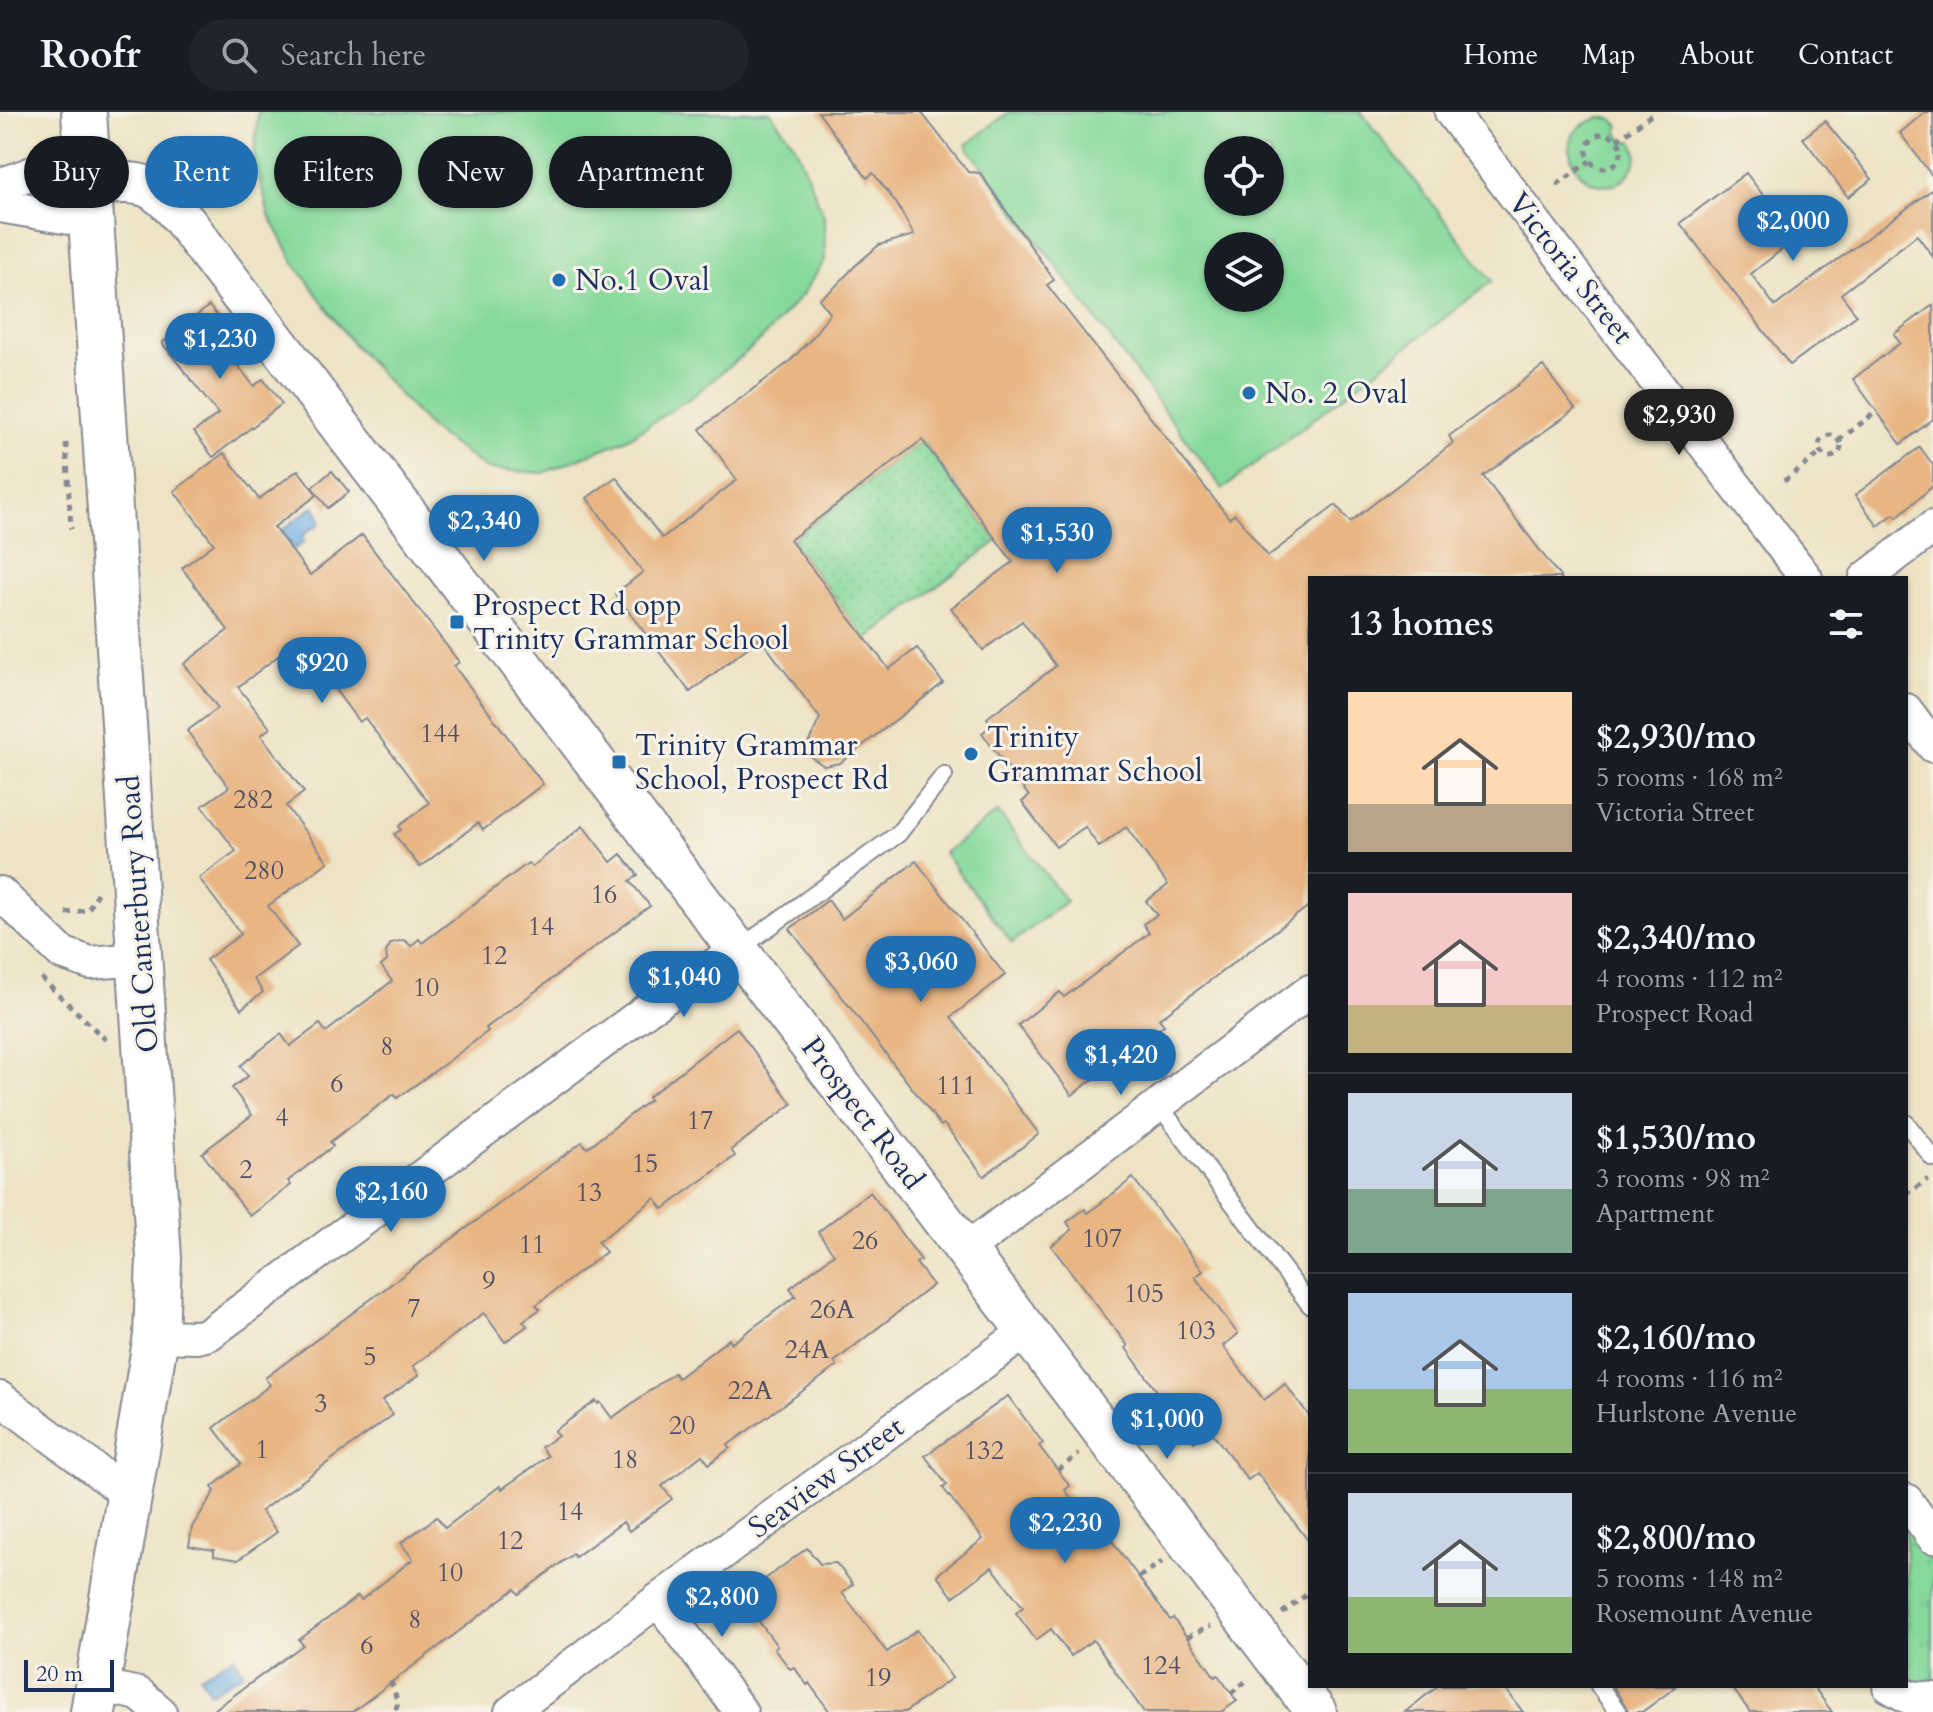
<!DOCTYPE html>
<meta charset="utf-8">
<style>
body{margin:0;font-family:Cardo,serif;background:#20242c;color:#f1f3f6;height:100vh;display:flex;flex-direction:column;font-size:30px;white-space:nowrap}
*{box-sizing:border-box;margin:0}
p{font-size:26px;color:#9ea1a6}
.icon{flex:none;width:44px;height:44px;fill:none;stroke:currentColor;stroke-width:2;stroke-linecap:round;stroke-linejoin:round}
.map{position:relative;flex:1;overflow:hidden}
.details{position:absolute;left:1308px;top:464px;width:600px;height:1112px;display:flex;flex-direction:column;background:#171b24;border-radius:0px;box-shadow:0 2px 6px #0004}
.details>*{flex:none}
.banner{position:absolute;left:24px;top:24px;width:760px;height:72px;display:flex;gap:16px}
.tools{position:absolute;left:1204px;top:24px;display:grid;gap:16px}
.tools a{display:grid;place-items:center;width:80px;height:80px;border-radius:50%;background:#171b24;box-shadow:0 2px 6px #0004;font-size:40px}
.scale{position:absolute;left:24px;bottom:20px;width:90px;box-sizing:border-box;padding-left:8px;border:4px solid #1b2f5e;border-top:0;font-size:22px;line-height:28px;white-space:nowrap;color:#1b2f5e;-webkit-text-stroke:6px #f7f3e8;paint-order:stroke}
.price{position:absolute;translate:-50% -68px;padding:0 18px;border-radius:28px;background:#1f6fb2;color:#fff;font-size:26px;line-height:52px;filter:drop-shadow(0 2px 4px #0008)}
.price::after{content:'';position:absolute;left:50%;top:48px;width:24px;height:18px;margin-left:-12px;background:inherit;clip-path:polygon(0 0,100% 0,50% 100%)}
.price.on{background:#222;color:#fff}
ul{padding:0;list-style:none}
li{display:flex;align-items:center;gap:24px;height:200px;padding:0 40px}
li+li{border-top:2px solid #363941}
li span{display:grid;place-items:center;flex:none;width:224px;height:160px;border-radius:0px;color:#555}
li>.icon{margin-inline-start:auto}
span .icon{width:96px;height:96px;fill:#fffc;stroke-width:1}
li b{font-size:34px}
h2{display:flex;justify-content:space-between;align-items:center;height:96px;padding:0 40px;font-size:34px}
.tag{padding:0 28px;border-radius:36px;background:#171b24;box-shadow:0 2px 6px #0004;font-size:28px;line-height:72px}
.tag.on{background:#1f6fb2;color:#fff}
header{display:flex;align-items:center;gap:48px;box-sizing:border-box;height:112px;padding:0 40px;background:#171b24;border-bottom:2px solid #363941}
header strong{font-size:38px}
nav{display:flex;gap:44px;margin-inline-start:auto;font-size:28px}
.search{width:560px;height:72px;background:#20242c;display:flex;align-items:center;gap:20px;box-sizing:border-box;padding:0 28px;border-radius:44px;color:#9ea1a6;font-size:30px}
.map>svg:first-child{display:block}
.grass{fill:url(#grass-dots);stroke:#50847c;stroke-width:2}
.park{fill:url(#park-tufts);stroke:#50847c;stroke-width:2}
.garden{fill:#86d99b;stroke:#50847c;stroke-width:2;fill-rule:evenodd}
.water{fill:#72b1e5;stroke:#4670a2;stroke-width:2}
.building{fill:#e8b583}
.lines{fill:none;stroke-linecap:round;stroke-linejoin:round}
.service-casing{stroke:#848992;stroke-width:20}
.minor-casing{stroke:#848992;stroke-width:36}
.tertiary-casing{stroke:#848992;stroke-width:44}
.primary-casing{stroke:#848992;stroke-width:48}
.path{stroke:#848992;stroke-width:5;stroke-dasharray:6 6;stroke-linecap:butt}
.service{stroke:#fff;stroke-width:16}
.minor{stroke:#fff;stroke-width:32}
.tertiary{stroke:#fff;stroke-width:40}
.primary{stroke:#fff;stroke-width:44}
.poi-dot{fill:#1f6fb2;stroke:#f7f3e8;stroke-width:3}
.labels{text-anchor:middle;stroke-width:6;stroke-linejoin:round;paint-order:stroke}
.number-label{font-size:26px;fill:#4e5067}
.street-label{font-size:30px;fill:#1b2f5e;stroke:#f7f3e8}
.poi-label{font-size:30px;fill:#1b2f5e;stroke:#f7f3e8;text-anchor:start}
</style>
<header>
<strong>Roofr</strong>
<div class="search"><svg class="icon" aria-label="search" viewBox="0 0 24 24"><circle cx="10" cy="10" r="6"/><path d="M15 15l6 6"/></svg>Search here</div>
<nav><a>Home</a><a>Map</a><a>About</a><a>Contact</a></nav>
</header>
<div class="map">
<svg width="1933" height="1600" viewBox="0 0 1933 1600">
<defs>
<pattern id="grass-dots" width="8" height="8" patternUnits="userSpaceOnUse" patternTransform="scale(2)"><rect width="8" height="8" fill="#86d99b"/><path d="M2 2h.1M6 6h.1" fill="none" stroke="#73bb88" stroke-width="1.8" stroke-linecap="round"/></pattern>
<pattern id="park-tufts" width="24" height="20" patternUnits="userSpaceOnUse" patternTransform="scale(2)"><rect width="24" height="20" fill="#86d99b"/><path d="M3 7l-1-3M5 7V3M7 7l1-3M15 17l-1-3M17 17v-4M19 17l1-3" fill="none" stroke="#73bb88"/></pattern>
</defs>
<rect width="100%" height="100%" fill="#f7f3e8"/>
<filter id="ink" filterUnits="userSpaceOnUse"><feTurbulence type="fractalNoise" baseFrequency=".0125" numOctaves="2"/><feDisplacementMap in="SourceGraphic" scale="16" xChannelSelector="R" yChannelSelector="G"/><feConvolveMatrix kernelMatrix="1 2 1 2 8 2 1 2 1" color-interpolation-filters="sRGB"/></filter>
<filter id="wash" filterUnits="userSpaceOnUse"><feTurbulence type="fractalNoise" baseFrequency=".006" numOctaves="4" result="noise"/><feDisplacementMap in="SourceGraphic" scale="32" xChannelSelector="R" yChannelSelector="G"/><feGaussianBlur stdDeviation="1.8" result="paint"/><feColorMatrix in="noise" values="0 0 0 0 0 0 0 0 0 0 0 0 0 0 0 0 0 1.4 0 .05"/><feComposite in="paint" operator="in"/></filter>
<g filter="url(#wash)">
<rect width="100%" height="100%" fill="#eee3c5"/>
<polygon class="grass" points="922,328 997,429 866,528 791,428"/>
<polygon class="park" points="1906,1414 1933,1450 1933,1572 1927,1573 1906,1566"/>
<g class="garden">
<polygon points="258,0 770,0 796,35 824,104 825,148 802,183 760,229 693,284 627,327 543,361 487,357 431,317 352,231 295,152 269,103 254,45"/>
<path d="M1009 0H1361L1492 169 1223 377 966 33ZM1270 38V90H1218V38ZM1270 134V186H1218V134Z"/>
<path d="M1601 6H1612L1619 14 1617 20 1625 29H1632C1638 38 1639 46 1632 57 1598 110 1530 21 1601 6Z"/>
<polygon points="998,700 1066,789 1012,831 944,741"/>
</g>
<g class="water">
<path d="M314 394C330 418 312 411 302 425L304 430 294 437 281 419Z"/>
<polygon points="234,1544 244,1561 210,1581 200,1564"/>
</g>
<g id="blocks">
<g class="building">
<polygon points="818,0 921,0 968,60 980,61 1054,168 1047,173 1229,406 1235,402 1268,444 1336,393 1350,410 1453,331 1449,324 1543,254 1575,297 1483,364 1561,466 1310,466 1310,793 1159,907 1164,913 1072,983 1018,913 1060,880 1064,885 1149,821 1143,812 1157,803 1146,789 1168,773 1126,715 1099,735 1085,715 1056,735 1022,690 1029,684 982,621 992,613 987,606 1056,554 1022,509 983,538 951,496 1013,450 922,328 790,428 889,557 917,536 943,571 840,651 824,654 811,645 808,632 820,606 760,526 690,580 615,482 643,460 587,386 616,365 662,426 737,368 700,317 789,250 811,227 830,201 819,187 833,177 855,154 879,133 914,123 897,92 873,61 867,66"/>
<polygon points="1925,0 1933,0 1933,65 1900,21"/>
<polygon points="1825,9 1872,67 1848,85 1803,26"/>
<polygon points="1746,61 1796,126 1751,162 1775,194 1933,77 1933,145 1917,123 1841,182 1857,203 1790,253 1680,111"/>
<polygon points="1933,193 1933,307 1901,332 1853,267 1900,231 1894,222"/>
<polygon points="209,194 232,222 220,231 254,274 263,267 282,292 213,345 194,320 218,302 162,231"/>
<polygon points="1920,335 1933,353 1933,374 1897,405 1894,402 1878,414 1855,383"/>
<polygon points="224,341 259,387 298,358 317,383 274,415 310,463 362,423 459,550 454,554 543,672 483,718 478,711 420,755 394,722 401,718 399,714 429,691 365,606 359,610 314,549 311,552 295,531 238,575 270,616 261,623 304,680 286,694 328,750 268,794 298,834 254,867 263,880 241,897 206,848 241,822 199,766 236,739 202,694 229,675 187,619 218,596 184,552 228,518 182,456 214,432 174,379"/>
<polygon points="332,359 349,380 328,396 312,375"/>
<polygon points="583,714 611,750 621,742 638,763 630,769 650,794 486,916 488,919 450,948 397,986 394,982 330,1030 333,1034 288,1069 291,1073 250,1104 202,1041 252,1003 232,976 248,964 240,954 281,922 290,934 320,912 326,920 392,869 381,854 387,849 386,840 391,831 404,828 411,834 419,827 422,831 528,751 532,755"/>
<polygon points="916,749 1005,863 951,905 1039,1022 984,1064 944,1012 941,1014 790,817 828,788 842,807"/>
<polygon points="737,916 792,992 731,1038 735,1044 663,1097 655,1086 598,1130 606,1140 536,1193 540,1197 523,1209 527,1214 505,1230 484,1201 413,1254 419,1263 382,1289 393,1303 261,1399 277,1420 238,1448 214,1444 214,1438 189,1434 192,1415 215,1379 212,1375 241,1352 214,1316 270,1273 265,1266 582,1030 587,1036 650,988 648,985"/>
<polygon points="1133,1066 1203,1159 1195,1165 1238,1222 1223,1234 1264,1288 1285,1272 1310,1305 1310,1431 1257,1361 1248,1368 1210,1318 1194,1330 1126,1236 1128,1234 1051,1134 1072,1118 1067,1110 1085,1097 1088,1101"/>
<polygon points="870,1080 921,1148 916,1151 933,1173 834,1250 837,1254 728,1333 730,1336 709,1352 702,1343 662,1374 672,1387 629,1419 623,1410 575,1445 573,1442 519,1482 515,1477 352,1600 211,1600 303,1533 299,1528 358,1484 361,1488 413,1447 401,1431 437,1405 445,1416 500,1374 502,1377 548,1344 541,1335 558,1324 554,1319 596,1289 598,1292 600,1290 612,1306 674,1261 678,1266 729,1227 732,1231 796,1184 790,1176 834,1142 818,1120"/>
<polygon points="1008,1284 1043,1331 1039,1334 1070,1374 1065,1378 1093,1414 1098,1410 1170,1508 1173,1506 1215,1565 1218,1563 1237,1589 1221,1600 1144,1600 1093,1528 1071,1544 1051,1517 1036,1528 1016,1501 1023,1495 992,1455 953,1485 937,1463 983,1427 943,1376 947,1373 925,1344"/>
<polygon points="807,1436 820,1452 836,1451 853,1472 842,1481 887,1540 917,1518 952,1566 905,1600 830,1600 809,1571 807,1573 794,1555 790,1557 774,1536 777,1534 741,1485"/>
<polygon points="1438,1574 1503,1574 1523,1600 1405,1600"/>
<polygon points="1613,1574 1677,1574 1642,1600 1629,1600"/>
<polygon points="1731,1574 1813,1574 1832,1600 1750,1600"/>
</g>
</g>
</g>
<g filter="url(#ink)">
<use href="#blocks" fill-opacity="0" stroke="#848992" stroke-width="2"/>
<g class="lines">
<defs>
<g id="service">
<polyline points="739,837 898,722 944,663"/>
<polyline points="1158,992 1310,1193"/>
<polyline points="1906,1011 1933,1046"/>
<polyline points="1599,1574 1618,1600"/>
</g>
<g id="minor">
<polyline points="1451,0 1806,466"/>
<polyline points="0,73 43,57 85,28"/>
<polyline points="0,94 93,110"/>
<polyline points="1866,466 1933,415"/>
<polyline points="1906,598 1933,634"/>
<polyline points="0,781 62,841 90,851 140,847"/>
<polyline points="967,1137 1310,879"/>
<polyline points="156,1224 197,1225 209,1222 648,897 739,837"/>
<polyline points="0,1286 130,1384"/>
<polyline points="1906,1388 1933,1425"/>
<polyline points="658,1488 741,1600"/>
<polyline points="97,1573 139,1582 160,1600"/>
<polyline points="1889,1574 1908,1585 1933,1587"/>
<polyline points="511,1600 658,1488 1028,1218"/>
</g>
<path id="tertiary" d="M90 73C136 70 149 65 180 103L1316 1600"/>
<polyline id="primary" points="84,0 159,1146 156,1224 93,1600"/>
</defs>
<use href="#service" class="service-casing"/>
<use href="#minor" class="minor-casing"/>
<use href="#tertiary" class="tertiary-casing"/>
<use href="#primary" class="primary-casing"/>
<g class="path">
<circle cx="1604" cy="39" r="17"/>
<polyline points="1617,28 1651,3"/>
<polyline points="1557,73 1590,49"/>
<circle cx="1830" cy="334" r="11"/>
<polyline points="1839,328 1876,300"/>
<polyline points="66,331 71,417"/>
<polyline points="1784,369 1821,341"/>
<polyline points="66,801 88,798 97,781"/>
<polyline points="41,866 106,928"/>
<polyline points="1906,1083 1928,1067"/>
<polyline points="1058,1358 1079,1342"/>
<polyline points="1139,1465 1162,1450"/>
<polyline points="1282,1501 1310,1480"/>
<polyline points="1187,1525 1211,1514"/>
<polyline points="391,1569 398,1591 395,1600"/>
<polyline points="1231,1581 1249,1567"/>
</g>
<use href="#service" class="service"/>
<use href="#minor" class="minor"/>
<use href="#tertiary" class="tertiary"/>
<use href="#primary" class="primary"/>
</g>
</g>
<g class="poi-dot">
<circle cx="559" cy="168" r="8"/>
<circle cx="1249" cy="281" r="8"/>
<rect x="449" y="502" width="16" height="16" rx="4"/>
<circle cx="971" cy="642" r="8"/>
<rect x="611" y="642" width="16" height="16" rx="4"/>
</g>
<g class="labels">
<g class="number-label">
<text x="440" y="630">144</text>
<text x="253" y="696">282</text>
<text x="264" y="767">280</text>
<text x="604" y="791">16</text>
<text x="541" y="823">14</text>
<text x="494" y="852">12</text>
<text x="426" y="884">10</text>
<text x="387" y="943">8</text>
<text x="337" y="980">6</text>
<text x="956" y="982">111</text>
<text x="282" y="1014">4</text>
<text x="700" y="1017">17</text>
<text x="645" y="1060">15</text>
<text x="246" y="1066">2</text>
<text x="589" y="1089">13</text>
<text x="1102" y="1135">107</text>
<text x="865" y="1137">26</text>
<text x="532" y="1141">11</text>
<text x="489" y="1177">9</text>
<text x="1144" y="1190">105</text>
<text x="414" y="1205">7</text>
<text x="832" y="1206">26A</text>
<text x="1196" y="1227">103</text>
<text x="807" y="1246">24A</text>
<text x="370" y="1253">5</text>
<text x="750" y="1287">22A</text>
<text x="321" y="1300">3</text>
<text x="682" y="1322">20</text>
<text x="262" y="1346">1</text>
<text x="984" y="1347">132</text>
<text x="625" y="1356">18</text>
<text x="570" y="1408">14</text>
<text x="510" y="1437">12</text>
<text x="450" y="1469">10</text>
<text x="415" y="1516">8</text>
<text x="367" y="1542">6</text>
<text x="1161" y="1562">124</text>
<text x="878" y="1574">19</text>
</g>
<g class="street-label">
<text transform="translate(1571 156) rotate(52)" y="10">Victoria Street</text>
<text transform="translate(138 802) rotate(-94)" y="10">Old Canterbury Road</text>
<text transform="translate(863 1001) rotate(53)" y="10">Prospect Road</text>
<text transform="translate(826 1365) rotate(-36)" y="10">Seaview Street</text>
</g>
<g class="poi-label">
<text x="575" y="178">No.1 Oval</text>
<text x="1265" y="291">No. 2 Oval</text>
<text x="473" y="503">Prospect Rd opp<tspan x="473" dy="34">Trinity Grammar School</tspan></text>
<text x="987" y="635">Trinity<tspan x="987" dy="34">Grammar School</tspan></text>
<text x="635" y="643">Trinity Grammar<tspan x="635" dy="34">School, Prospect Rd</tspan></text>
</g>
</g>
</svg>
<div class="tools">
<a><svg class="icon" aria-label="locate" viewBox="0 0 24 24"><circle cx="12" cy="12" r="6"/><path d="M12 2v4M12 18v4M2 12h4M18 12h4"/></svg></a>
<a><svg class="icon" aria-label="layers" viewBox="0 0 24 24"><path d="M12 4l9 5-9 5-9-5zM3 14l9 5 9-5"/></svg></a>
</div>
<div class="scale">20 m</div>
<b class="price" style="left:1793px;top:151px">$2,000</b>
<b class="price" style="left:220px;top:269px">$1,230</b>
<b class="price on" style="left:1679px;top:345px">$2,930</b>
<b class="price" style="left:484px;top:451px">$2,340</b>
<b class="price" style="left:1057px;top:463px">$1,530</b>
<b class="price" style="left:322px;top:593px">$920</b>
<b class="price" style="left:921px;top:892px">$3,060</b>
<b class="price" style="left:684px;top:907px">$1,040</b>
<b class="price" style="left:1121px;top:985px">$1,420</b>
<b class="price" style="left:391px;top:1122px">$2,160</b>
<b class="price" style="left:1167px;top:1349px">$1,000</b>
<b class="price" style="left:1065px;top:1453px">$2,230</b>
<b class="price" style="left:722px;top:1527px">$2,800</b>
<div class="banner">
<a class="tag">Buy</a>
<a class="tag on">Rent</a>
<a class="tag">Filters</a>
<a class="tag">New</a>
<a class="tag">Apartment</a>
</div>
<section class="details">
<h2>13 homes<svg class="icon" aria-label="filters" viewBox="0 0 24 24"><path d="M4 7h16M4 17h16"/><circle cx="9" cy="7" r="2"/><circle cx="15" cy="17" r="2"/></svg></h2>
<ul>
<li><span style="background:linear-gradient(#ffd9b3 70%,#b9a48a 0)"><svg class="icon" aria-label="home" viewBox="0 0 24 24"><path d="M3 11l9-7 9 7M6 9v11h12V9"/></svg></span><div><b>$2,930/mo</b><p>5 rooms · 168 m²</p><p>Victoria Street</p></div></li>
<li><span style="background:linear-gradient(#f6c9c9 70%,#c2b280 0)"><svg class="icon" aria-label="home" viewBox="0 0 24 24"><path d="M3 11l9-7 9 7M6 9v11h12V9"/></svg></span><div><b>$2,340/mo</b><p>4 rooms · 112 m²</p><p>Prospect Road</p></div></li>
<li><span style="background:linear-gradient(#c9d6e8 60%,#7fa58c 0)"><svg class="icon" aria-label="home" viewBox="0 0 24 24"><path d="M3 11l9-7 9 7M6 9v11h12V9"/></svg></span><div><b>$1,530/mo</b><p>3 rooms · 98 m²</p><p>Apartment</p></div></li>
<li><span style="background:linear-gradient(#a9c7e8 60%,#8fb573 0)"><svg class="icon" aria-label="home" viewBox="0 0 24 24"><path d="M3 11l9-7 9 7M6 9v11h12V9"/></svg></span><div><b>$2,160/mo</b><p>4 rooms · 116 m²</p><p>Hurlstone Avenue</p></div></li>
<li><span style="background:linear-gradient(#c9d6e8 65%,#8fb573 0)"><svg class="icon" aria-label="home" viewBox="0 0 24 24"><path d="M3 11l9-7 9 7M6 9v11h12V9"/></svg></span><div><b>$2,800/mo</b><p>5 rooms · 148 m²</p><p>Rosemount Avenue</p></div></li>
</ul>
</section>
</div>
